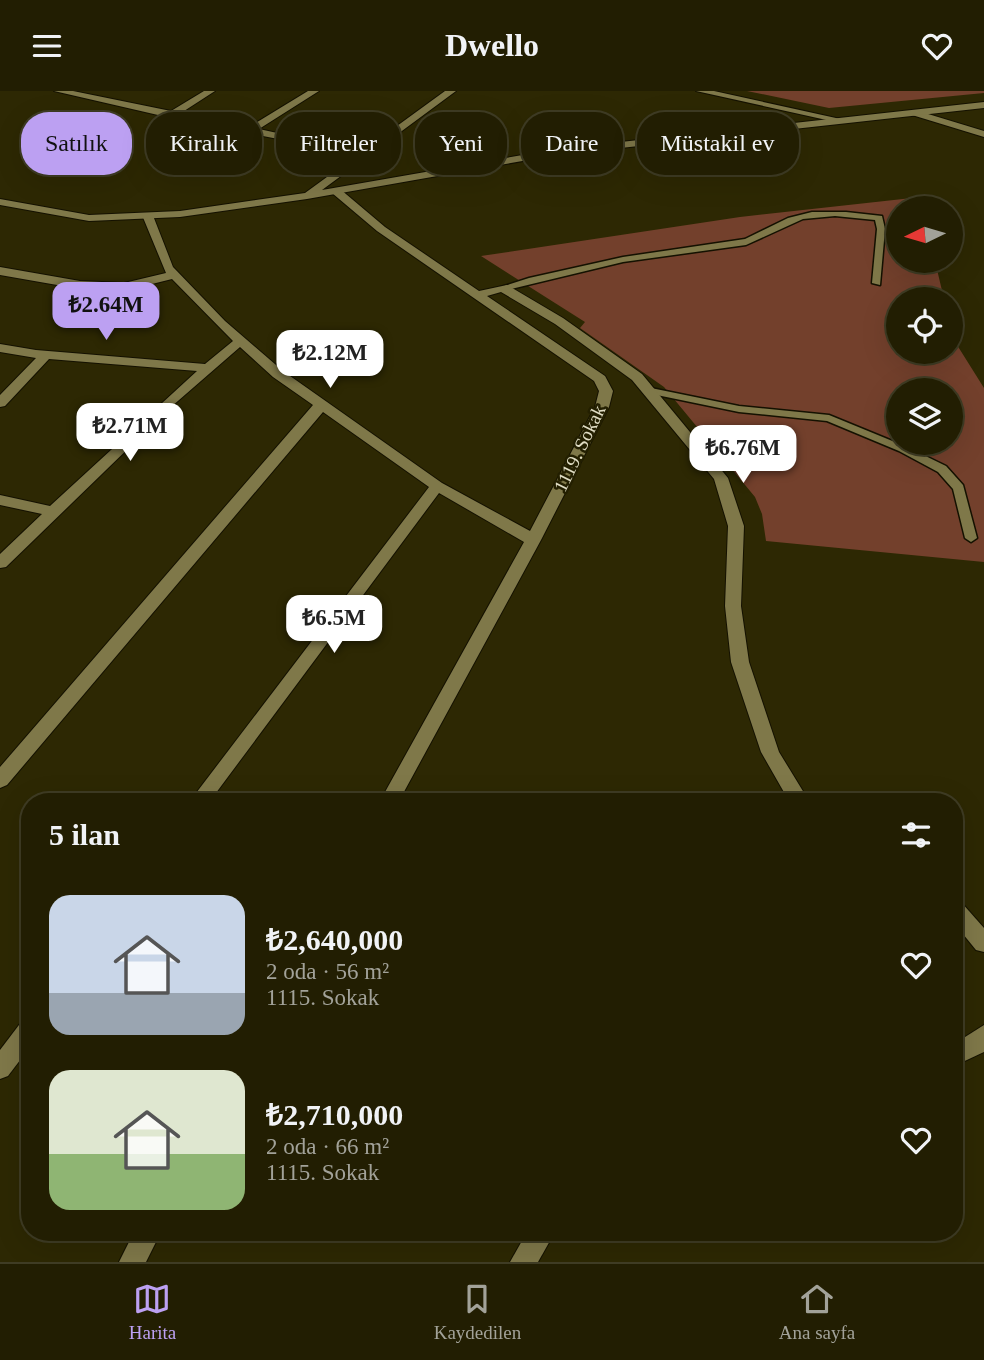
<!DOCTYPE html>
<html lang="tr">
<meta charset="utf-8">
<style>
body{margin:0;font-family:Georgia,serif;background:#2e2b11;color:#f1f3f6;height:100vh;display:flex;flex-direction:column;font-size:26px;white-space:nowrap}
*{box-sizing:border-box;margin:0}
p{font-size:23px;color:#a2a299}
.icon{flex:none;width:38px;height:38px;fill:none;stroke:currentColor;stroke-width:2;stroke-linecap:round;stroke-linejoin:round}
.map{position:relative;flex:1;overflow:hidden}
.sheet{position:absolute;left:21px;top:702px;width:942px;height:448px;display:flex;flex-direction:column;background:#221e02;border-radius:28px;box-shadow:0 7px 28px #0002,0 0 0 2px #3f3c24}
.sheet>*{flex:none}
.guide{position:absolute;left:21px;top:21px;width:943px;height:63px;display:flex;gap:14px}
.needle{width:46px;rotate:265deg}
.fabs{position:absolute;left:886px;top:105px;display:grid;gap:14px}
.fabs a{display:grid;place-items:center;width:77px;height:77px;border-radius:50%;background:#221e02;box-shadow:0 7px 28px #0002,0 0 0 2px #3f3c24;font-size:35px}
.price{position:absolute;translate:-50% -60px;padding:0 16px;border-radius:14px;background:#fff;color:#222;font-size:23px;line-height:46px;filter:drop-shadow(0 2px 4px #0008)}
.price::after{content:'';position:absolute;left:50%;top:42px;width:21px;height:16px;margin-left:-10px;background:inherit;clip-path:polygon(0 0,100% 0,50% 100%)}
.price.current{background:#bca0f2;color:#111}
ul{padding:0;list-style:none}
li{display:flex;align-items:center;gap:21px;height:175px;padding:0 28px}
li span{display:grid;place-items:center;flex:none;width:196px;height:140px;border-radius:21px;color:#555}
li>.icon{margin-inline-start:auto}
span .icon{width:84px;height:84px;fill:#fffc;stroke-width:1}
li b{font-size:30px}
h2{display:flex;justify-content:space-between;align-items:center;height:84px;padding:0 28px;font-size:30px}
.tag{padding:0 24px;border-radius:28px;background:#221e02;box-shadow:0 7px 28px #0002,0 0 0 2px #3f3c24;font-size:24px;line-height:63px}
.tag.current{background:#bca0f2;color:#111}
header{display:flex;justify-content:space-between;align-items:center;height:91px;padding:0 28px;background:#221e02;font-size:32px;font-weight:600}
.tabs{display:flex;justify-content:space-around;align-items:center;height:98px;border-top:2px solid #3f3c24;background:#221e02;font-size:19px;color:#a2a299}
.tabs a{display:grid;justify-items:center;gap:4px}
.tabs .current{color:#bca0f2}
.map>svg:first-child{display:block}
.green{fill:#73402c;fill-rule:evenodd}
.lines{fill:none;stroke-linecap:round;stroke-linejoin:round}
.service-casing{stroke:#141100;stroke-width:3}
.minor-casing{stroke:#141100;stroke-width:2}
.tertiary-casing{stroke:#141100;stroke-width:2}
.service{fill:#7f7849;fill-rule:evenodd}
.minor{fill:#7f7849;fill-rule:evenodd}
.tertiary{fill:#7f7849;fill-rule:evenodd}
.labels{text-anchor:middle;stroke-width:5;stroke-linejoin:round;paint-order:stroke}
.street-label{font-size:19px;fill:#e0ddc4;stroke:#231f00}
</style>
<header><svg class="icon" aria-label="menu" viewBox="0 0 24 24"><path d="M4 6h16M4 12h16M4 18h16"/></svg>Dwello<svg class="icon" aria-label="heart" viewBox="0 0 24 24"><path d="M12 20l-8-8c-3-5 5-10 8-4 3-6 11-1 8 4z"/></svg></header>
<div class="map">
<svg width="984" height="1171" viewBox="0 0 984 1171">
<rect width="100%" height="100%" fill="#2d2803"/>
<g class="green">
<polygon points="747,0 984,0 984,2 829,17"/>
<path d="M921 106 924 117H898V170H935L944 208H898V261H950V237L952 246 984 297V471L766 450 762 423 755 406 664 296 580 237 585 231 481 165 740 126ZM898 299H950V352H898Z"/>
</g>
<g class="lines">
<defs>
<g id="service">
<polygon points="812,121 846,121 882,125 885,138 880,194 872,192 877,138 875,129 835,125 803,128 746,154 623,171 503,200 498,197 529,187 623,166 745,148 788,127"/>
<polygon points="651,297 739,315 829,324 907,356 946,375 963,394 977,447 971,451 965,447 953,398 938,381 899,360 827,330 739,321 647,302 646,300"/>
</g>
<g id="minor">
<polygon points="54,0 73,0 171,20 204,0 215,0 181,22 249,36 308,0 319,0 259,38 369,62 364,65 171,27"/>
<polygon points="696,0 714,0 845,29 840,32"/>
<polygon points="915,19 984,40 984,46 912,24 912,20"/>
<polygon points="332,98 340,98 385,136 479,200 507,194 563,227 642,283 728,387 744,435 741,515 749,571 779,661 809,710 789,710 761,661 731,571 725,515 728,435 714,388 632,289 555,233 501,201 487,205 605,285 613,300 609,316 541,449 399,710 380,710 524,451 439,402 210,710 190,710 429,396 323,321 7,694 0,697 0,676 313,314 273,286 240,256 171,316 6,476 0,477 0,463 42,423 0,414 0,404 50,415 197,280 49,268 5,315 0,316 0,304 36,267 0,261 0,253 36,259 205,273 233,250 172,188 124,200 80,198 0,184 0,176 80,190 124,192 166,182 142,124 152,122 173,176 225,230 283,280 442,392 530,440 595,316 599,300 594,290 377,140 332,102"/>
<polygon points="954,808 961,811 984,837 984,861 976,859 954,832"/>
<polygon points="30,927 30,956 8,985 0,988 0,959 22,930"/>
<polygon points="984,934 984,961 954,975 954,953"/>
<polygon points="134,1141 161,1141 146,1171 119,1171"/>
<polygon points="527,1141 555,1141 538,1171 510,1171"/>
</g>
<polygon id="tertiary" points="445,0 456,0 322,99 557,58 984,11 984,17 557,64 307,108 180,126 89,130 0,114 0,108 89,124 180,120 305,102"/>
</defs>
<use href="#service" class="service-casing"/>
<use href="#minor" class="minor-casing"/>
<use href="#tertiary" class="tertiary-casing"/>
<use href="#service" class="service"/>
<use href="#minor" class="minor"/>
<use href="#tertiary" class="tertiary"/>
</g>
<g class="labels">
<g class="street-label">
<text transform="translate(579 357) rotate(-64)" y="7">1119. Sokak</text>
</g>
</g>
</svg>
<div class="fabs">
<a><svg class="needle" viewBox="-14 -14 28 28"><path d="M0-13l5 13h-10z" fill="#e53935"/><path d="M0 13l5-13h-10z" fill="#a2a299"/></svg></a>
<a><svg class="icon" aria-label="locate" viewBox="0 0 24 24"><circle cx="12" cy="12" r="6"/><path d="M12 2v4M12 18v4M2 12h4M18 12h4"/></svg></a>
<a><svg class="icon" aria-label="layers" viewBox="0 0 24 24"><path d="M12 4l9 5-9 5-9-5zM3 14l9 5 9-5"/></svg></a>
</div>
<b class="price current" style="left:106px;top:251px">₺2.64M</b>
<b class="price" style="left:330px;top:299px">₺2.12M</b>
<b class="price" style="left:130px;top:372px">₺2.71M</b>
<b class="price" style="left:743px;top:394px">₺6.76M</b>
<b class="price" style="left:334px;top:564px">₺6.5M</b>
<div class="guide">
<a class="tag current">Satılık</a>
<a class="tag">Kiralık</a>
<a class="tag">Filtreler</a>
<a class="tag">Yeni</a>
<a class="tag">Daire</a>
<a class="tag">Müstakil ev</a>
</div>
<section class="sheet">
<h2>5 ilan<svg class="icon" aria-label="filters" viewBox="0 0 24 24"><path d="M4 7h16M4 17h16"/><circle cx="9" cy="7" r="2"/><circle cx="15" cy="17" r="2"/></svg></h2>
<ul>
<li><span style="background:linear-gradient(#c9d6e8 70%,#9aa5b1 0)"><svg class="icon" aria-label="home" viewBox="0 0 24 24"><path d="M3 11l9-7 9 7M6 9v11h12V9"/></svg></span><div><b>₺2,640,000</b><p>2 oda · 56 m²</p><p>1115. Sokak</p></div><svg class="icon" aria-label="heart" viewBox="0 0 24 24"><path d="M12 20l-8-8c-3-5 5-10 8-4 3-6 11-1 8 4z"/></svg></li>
<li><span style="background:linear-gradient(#dfe7d0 60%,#8fb573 0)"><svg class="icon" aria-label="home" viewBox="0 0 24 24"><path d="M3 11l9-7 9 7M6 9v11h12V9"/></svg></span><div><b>₺2,710,000</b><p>2 oda · 66 m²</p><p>1115. Sokak</p></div><svg class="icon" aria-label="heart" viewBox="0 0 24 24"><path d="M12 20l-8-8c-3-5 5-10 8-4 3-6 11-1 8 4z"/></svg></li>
</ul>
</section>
</div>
<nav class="tabs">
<a class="current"><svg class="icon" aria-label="map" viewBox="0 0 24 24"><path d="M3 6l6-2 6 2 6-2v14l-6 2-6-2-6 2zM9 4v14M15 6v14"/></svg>Harita</a>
<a><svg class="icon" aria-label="saved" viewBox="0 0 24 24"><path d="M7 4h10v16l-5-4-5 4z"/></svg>Kaydedilen</a>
<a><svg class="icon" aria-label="home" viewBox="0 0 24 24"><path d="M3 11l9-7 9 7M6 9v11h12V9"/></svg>Ana sayfa</a>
</nav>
